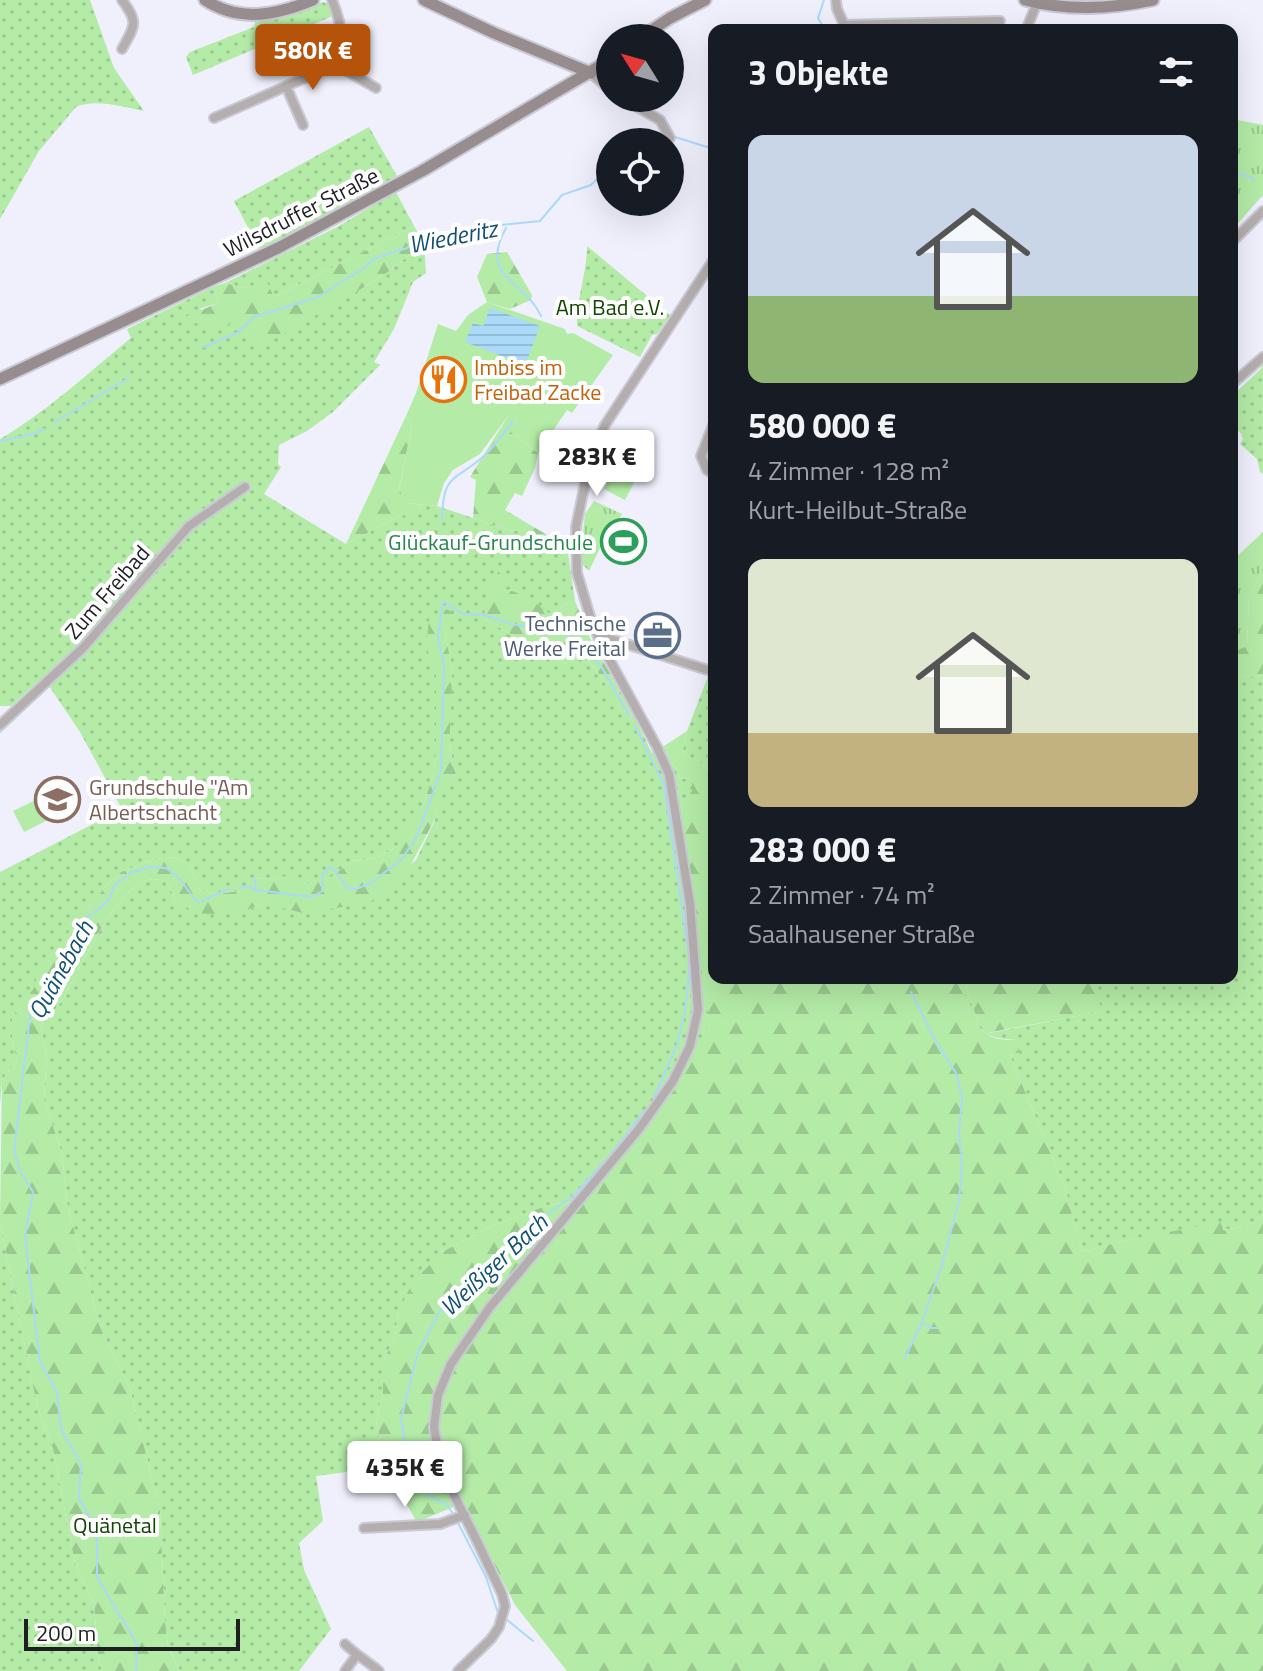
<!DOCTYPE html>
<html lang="de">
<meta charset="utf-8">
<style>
body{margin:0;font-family:"Titillium Web",sans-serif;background:#20242c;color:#f1f3f6;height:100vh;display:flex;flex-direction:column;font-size:30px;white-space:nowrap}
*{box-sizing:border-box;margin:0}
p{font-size:26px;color:#9ea1a6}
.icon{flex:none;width:44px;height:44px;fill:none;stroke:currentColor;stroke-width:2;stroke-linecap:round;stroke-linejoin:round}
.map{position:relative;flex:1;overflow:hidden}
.sheet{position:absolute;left:708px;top:24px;width:530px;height:960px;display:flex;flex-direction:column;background:#171b24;border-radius:16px;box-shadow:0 8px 32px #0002}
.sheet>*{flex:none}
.needle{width:52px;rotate:307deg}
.fabs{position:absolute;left:596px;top:24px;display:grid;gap:16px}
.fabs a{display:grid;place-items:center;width:88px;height:88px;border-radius:50%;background:#171b24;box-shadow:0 8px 32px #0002;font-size:40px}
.scale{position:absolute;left:24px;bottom:20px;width:216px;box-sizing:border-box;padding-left:8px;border:4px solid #1e1f23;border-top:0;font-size:22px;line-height:28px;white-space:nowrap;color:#1e1f23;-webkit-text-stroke:6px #fff;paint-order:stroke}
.price{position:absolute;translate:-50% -68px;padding:0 18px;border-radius:8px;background:#fff;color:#222;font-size:26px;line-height:52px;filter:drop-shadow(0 2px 4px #0008)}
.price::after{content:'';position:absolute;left:50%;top:48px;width:24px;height:18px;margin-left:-12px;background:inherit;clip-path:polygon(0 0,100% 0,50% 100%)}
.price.selected{background:#b45309;color:#fff}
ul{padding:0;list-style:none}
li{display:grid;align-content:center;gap:16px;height:424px;padding:0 40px}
li span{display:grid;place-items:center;height:248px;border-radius:16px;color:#555}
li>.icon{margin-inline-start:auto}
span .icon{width:144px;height:144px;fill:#fffc;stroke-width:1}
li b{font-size:34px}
h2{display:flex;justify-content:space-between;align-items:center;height:96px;padding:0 40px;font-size:34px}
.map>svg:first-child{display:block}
.grass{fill:url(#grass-dots)}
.forest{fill:url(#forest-firs)}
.park{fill:url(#park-tufts)}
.pitch{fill:#b4eba7}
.water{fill:url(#water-rules)}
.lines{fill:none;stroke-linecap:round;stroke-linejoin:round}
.stream{stroke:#abdaf9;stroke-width:2}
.street-casing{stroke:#c9cad5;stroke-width:12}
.secondary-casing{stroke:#c9cad5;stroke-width:15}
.street{stroke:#b4aeae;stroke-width:8}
.secondary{stroke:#978d8e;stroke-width:11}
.labels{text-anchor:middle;stroke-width:8;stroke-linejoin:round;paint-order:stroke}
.street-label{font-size:22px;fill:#1e1f23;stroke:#fff}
.park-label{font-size:22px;fill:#114700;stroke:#fff}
.food-label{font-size:22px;fill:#c56008;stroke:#fff;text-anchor:start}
.leisure-label{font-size:22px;fill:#27864d;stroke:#fff;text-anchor:end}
.service-label{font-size:22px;fill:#4e5e75;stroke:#fff;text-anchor:end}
.education-label{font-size:22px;fill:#785e54;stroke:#fff;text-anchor:start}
.water-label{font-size:24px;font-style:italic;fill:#115174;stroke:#fff}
</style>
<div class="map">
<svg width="1263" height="1671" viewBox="0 0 1263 1671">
<defs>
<pattern id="grass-dots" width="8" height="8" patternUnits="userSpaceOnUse" patternTransform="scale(2)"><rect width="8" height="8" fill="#b4eba7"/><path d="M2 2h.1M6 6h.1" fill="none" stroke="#9ac98f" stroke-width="1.8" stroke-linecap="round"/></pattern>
<pattern id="forest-firs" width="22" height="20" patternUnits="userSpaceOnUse" patternTransform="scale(2)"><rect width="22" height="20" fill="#b4eba7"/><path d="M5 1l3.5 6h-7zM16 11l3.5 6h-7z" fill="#9ac98f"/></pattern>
<pattern id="park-tufts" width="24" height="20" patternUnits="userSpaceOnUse" patternTransform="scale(2)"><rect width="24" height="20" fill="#b4eba7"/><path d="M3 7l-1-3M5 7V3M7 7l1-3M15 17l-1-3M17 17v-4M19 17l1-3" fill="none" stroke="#9ac98f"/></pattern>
<pattern id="water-rules" width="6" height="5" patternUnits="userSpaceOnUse" patternTransform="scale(2)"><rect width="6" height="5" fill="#abdaf9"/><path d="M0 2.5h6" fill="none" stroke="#93bbd5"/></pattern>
</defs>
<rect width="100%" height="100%" fill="#eff0fc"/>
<g class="grass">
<path d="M0 0H90L114 68 144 111C126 107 93 98 76 107L39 151 0 219Z"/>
<polygon points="323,2 328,4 333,16 193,75 186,57 190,52 254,27 255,22 287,17"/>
<polygon points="369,127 397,176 260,250 234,201"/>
<polygon points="396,192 414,226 274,297 266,283 244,288 225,283 337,227"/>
<path d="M424 243 426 273 413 282 394 329 374 362 380 365 333 412 307 431 279 445 278 464 281 467 264 494 346 544 402 515 421 511 415 504 437 506 509 530 566 538 575 601 560 606 563 618 559 620 509 590H500L502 581 498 573 484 619 566 664 564 651 558 647 555 641 561 638C596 659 606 689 630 720L632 712 652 753 664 746 680 779 692 778V791L680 805 710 1022 680 1084 584 1201 548 1205 492 1226 442 1252 398 1314 395 1337 383 1362V1392L376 1420 385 1467 316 1476 323 1521 299 1543 304 1570 331 1629 299 1671H180L168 1646 165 1620 160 1511 130 1389 100 1327 67 1203 62 1154 44 1098 47 1057 40 1025C48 1016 58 1007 65 996 81 967 115 889 148 880 154 878 161 880 166 881L177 902 246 911 262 903 335 907 363 904 416 860 435 820 438 799 456 774C444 740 453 702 451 666 450 651 444 639 445 622L455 615 447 609 427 646 436 673V754L433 776 423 805 407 827 398 846 375 858 352 861 330 878 304 884 292 875 276 879 254 878 241 891 215 894 200 890 190 865 175 857 154 859 121 872 105 887 39 971 35 988 12 1017V1041L17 1060 2 1080 0 1105V872L122 809 80 732 43 677 11 706H0V439C48 411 88 373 131 338L127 329 213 287 218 303 199 309 234 321 358 291 388 272Z"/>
<path d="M587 246 670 315 657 334 652 335 640 357 577 326C576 299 587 274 587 246Z"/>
<polygon points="1263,361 1263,474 1260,472 1257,459 1240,444 1243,439 1241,436 1242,435 1232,423 1232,390 1235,393 1262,368 1260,364"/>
<polygon points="708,676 714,678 714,773 695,759 682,754 687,731"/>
<path d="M1263 676V1215L1249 1226 1222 1230 1220 1223 1117 1242 1083 1252C1074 1229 1071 1205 1063 1182L1011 1058 1017 1039C973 1042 971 1014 960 978H963L977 1019 990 1033 1102 1011 1089 978H1232V680L1239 677Z"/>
<polygon points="0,1222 37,1406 53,1449 75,1564 94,1604 98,1657 102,1671 0,1671"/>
</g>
<g class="forest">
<polygon points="414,226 424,243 388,272 358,291 264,345 234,328 234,322 218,329 180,319 218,303 213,287 225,283 244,288 267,282 274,297"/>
<polygon points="507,252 532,295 531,300 510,309 487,302 477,277 487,254"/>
<polygon points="406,416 412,426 399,489 407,503 415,504 421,511 416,518 402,515 346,544"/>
<polygon points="508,416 515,422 511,432 538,453 535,468 522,496 515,493 505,510 549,536 509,530 473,518 476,480 470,477"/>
<polygon points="1263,570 1263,676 1240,677 1232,680 1232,652 1247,646 1249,597"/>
<path d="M498 572 505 577 500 589C522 590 541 608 559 620L563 618 560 606 575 601 591 640 632 712 629 721C607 690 597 659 562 639L556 641 558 647 570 660 566 664 484 619 486 595Z"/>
<path d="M447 609 456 615 445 623C444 639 450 651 451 666 454 702 444 740 456 774L439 799 435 819 404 878 386 895 363 904 303 913 262 903 246 911 219 915 197 913 177 902 166 881C161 880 154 878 148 880 115 889 81 967 65 996 58 1007 48 1016 40 1025L47 1057 44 1098 62 1154 67 1203 100 1327 130 1389 160 1511 165 1620 168 1647 180 1671H102L98 1657 94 1604 75 1564 53 1449 37 1406 0 1222 2 1080 17 1060 12 1041V1017L34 988 38 971 105 887 121 872 154 859 175 857 190 865 200 890 215 894 241 891 253 878 276 879 292 874 304 884 330 878 352 861 375 858 398 846 406 827 423 805 433 776 436 754V673L426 646 429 620Z"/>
<path d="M687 731 682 754 695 759 714 773V978H960C971 1012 975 1045 1017 1039L1019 1052 1011 1055V1058L1063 1182C1071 1205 1074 1229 1083 1252L1117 1242 1221 1222 1223 1230 1249 1226 1263 1215V1671H567L515 1605 463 1503 417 1522 385 1467 376 1420 383 1392V1362L395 1337 398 1314 412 1283 442 1252 492 1226 548 1205 585 1201 679 1084 709 1023 680 805 692 791V778L680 779 664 746Z"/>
<polygon points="963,978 1089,978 1103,1011 987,1033 977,1019"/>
</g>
<g class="park">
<polygon points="1232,119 1263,125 1263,195 1232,230"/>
<polygon points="594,501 622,514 604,550 600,548 589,571 580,562 585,514"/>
<polygon points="1263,532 1263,570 1249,597 1247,646 1232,652 1232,561"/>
</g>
<g class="pitch">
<polygon points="487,302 565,329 567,334 573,333 613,355 572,413 567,410 538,453 511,432 515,422 508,416 480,454 453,470 444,483 437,506 407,503 399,490 412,426 406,416 416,393 438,324 456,331 468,315"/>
<polygon points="626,447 647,457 625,500 604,489"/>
<polygon points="56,790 66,811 24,832 13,811"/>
</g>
<polygon class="water" points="490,308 540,326 525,365 465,342 473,323 483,326"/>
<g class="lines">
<g class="stream">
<polyline points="821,30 822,25 818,18 824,0"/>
<polyline points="675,137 707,147 714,144"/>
<polyline points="657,142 658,142"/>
<polyline points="1232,172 1253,178 1253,181"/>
<path d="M506 228C478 278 524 279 541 316"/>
<polyline points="204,347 237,333 254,317 318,297 364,268 375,258 407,248 414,241 440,240 480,227 540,221 562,195 591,185 610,166"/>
<polyline points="55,422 129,378"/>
<polyline points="0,441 33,434 44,429"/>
<path d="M442 520C443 473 453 483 484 456 495 446 504 433 513 421"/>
<polyline points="444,602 463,614 484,615 511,624 560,631 581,643 601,666 630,717"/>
<polyline points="560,631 575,631"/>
<polyline points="100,635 112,621"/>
<polyline points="635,726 664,785 689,957 688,987 684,1016 677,1045 654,1097"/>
<polyline points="0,732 88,649"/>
<polyline points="255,879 256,890"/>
<polyline points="240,888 248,886 256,890 312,897 322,891 323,874 330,867 336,871 347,888 356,889 371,883 402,859 417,836 441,771 444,664 438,638 443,602"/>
<polyline points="911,992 936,1042 956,1073 962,1098 959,1133 962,1167 959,1201 942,1265 923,1319"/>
<polyline points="905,1358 922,1322 931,1328 937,1328"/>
<polyline points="454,1515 446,1504 431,1497 411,1479 401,1419 418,1352 440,1311 465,1285 533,1225 575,1194 611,1154 644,1111"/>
<polyline points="457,1521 486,1577 498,1613"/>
<polyline points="506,1619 533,1641"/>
<path d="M136 1671 137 1644 97 1577V1529L79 1499 81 1464 61 1429 57 1392 40 1362 25 1236 33 1192 21 1173 14 1152 30 1016 37 1004 53 986 58 966 70 943 80 933 86 918 102 907 110 898 114 886 130 873 150 867 166 868 178 877 197 902C209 901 216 892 229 889"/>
</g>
<defs>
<g id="street">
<path d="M122 0C139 22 135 26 122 49"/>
<polyline points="836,0 837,9 846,29"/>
<polyline points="844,25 1000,21"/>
<polyline points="1026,30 1037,3"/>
<polyline points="332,62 376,88"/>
<polyline points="591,73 610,90"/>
<polyline points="286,86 303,125"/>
<polyline points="622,98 660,120 670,138"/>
<path d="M214 118 323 70C347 51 343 26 332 0"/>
<polyline points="1232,242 1263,211"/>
<polyline points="1232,384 1263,357"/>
<polyline points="714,423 701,456 707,470 714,474"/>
<polyline points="598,635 714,672"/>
<polyline points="0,725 83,648 189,526 245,487"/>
<polyline points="364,1528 440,1524 465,1515"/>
<path d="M345 1644C356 1655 367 1661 379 1671"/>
<polyline points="345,1671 356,1656"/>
<polyline points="458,1671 491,1639 499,1627 505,1606 502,1594 477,1541 441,1469 434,1427 438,1395 451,1364 490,1307 639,1129 673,1081 690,1046 698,1010 690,904 669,774 657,747 601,644 590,616 577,573 576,527 590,459 605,425 714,259"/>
</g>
<g id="secondary">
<path d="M205 0C240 23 277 15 313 0"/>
<polyline points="424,0 494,33 591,73"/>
<path d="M1025 0C1068 11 1109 9 1153 0"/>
<polyline points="640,38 670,18 705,0"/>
<polyline points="0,379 278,248 422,171 610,60"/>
</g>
</defs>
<use href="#street" class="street-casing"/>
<use href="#secondary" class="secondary-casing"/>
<use href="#street" class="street"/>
<use href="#secondary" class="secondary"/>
</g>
<defs>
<symbol id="restaurant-ring" viewBox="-11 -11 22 22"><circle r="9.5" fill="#fff" stroke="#e8710a" stroke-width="1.5"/><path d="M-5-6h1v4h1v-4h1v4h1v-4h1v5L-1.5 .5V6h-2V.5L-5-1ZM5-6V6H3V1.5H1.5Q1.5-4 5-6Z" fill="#e8710a"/></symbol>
<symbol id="stadium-ring" viewBox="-11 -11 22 22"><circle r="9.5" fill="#fff" stroke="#2e9e5b" stroke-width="1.5"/><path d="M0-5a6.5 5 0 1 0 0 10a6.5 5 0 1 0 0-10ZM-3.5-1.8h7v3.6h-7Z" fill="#2e9e5b"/></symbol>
<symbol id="office-ring" viewBox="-11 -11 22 22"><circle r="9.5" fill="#fff" stroke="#5c6f8a" stroke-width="1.5"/><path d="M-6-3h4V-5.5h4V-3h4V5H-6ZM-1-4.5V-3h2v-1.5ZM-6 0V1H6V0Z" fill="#5c6f8a"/></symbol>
<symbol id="school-ring" viewBox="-11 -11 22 22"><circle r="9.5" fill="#fff" stroke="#8d6e63" stroke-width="1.5"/><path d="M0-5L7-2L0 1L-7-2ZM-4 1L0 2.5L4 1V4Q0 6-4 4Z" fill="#8d6e63"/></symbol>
</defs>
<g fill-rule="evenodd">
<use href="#restaurant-ring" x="418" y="354" width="51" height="51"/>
<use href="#stadium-ring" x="598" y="516" width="51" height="51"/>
<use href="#office-ring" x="632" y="610" width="51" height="51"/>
<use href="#school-ring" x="32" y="774" width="51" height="51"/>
</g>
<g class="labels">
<g class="street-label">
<text transform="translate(301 212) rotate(-27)" y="8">Wilsdruffer Straße</text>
<text transform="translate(107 592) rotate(-49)" y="8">Zum Freibad</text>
</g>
<g class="park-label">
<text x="610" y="315">Am Bad e.V.</text>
<text x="115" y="1533">Quänetal</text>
</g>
<g class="food-label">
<text x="474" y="375">Imbiss im<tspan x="474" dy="25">Freibad Zacke</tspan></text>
</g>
<g class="leisure-label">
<text x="593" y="550">Glückauf-Grundschule</text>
</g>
<g class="service-label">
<text x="626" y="631">Technische<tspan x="626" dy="25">Werke Freital</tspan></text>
</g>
<g class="education-label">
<text x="89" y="795">Grundschule "Am<tspan x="89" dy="25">Albertschacht</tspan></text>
</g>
<g class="water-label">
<text transform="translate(453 237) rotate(-11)" y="8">Wiederitz</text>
<text transform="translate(61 970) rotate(-61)" y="8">Quänebach</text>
<text transform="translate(494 1265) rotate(-43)" y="8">Weißiger Bach</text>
</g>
</g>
</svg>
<div class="fabs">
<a><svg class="needle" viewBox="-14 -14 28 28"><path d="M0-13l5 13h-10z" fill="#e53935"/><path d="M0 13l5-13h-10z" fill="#9ea1a6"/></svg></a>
<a><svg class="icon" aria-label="locate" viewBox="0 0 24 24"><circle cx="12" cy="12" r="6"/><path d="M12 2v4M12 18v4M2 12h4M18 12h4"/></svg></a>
</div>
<div class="scale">200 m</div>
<b class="price selected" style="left:313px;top:92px">580K €</b>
<b class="price" style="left:597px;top:498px">283K €</b>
<b class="price" style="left:405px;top:1509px">435K €</b>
<section class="sheet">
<h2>3 Objekte<svg class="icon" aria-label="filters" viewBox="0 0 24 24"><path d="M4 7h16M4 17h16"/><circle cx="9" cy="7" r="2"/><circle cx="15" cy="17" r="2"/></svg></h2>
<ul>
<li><span style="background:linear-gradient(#c9d6e8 65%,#8fb573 0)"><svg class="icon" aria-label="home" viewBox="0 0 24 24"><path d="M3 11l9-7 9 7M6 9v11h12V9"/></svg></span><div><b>580 000 €</b><p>4 Zimmer · 128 m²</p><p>Kurt-Heilbut-Straße</p></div></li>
<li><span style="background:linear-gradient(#dfe7d0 70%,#c2b280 0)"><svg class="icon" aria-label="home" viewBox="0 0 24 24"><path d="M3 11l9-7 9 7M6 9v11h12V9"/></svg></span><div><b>283 000 €</b><p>2 Zimmer · 74 m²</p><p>Saalhausener Straße</p></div></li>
</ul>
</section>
</div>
